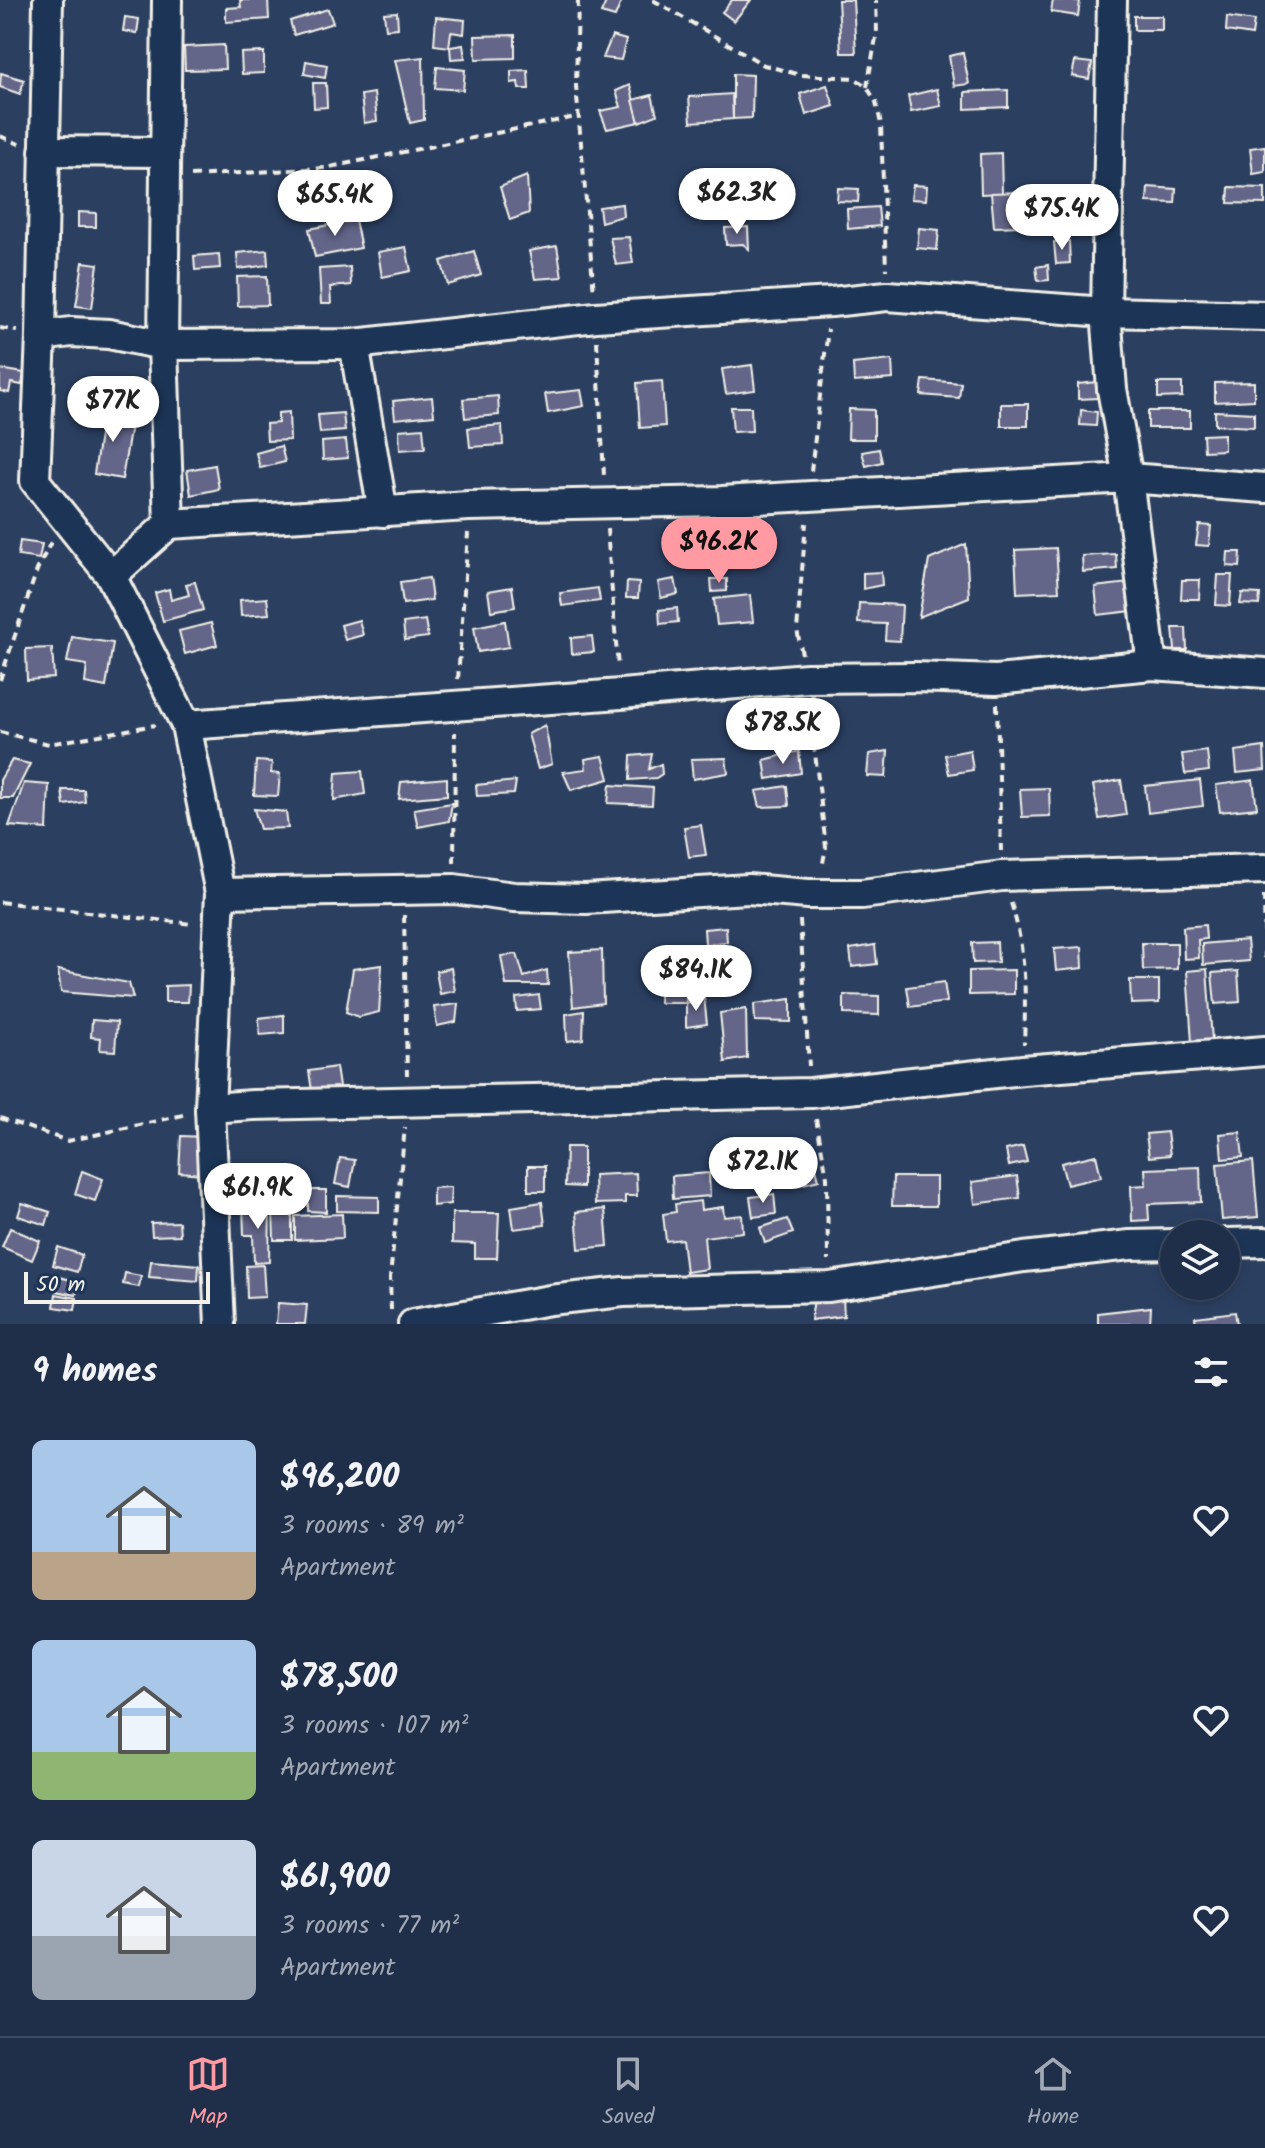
<!DOCTYPE html>
<meta charset="utf-8">
<style>
body{margin:0;font-family:Kalam,sans-serif;background:#283750;color:#f1f3f6;height:100vh;display:flex;flex-direction:column;font-size:30px;white-space:nowrap}
*{box-sizing:border-box;margin:0}
p{font-size:26px;color:#a2a9b4}
.icon{flex:none;width:44px;height:44px;fill:none;stroke:currentColor;stroke-width:2;stroke-linecap:round;stroke-linejoin:round}
.map{position:relative;height:1324px;overflow:hidden}
.sheet{display:flex;flex-direction:column;background:#202f49;flex:1}
.sheet>*{flex:none}
.controls{position:absolute;left:1160px;top:1220px;display:grid;gap:16px}
.controls a{display:grid;place-items:center;width:80px;height:80px;border-radius:50%;background:#202f49;box-shadow:0 4px 12px #0003,0 0 0 2px #3d4a61;font-size:40px}
.scale{position:absolute;left:24px;bottom:20px;width:186px;box-sizing:border-box;padding-left:8px;border:4px solid #f4f1e8;border-top:0;font-size:22px;line-height:28px;white-space:nowrap;color:#f4f1e8;-webkit-text-stroke:6px #1d3557;paint-order:stroke}
.price{position:absolute;translate:-50% -68px;padding:0 18px;border-radius:28px;background:#fff;color:#222;font-size:26px;line-height:52px;filter:drop-shadow(0 2px 4px #0008)}
.price::after{content:'';position:absolute;left:50%;top:48px;width:24px;height:18px;margin-left:-12px;background:inherit;clip-path:polygon(0 0,100% 0,50% 100%)}
.price.on{background:#ff9aa2;color:#111}
ul{padding:0;list-style:none}
li{display:flex;align-items:center;gap:24px;height:200px;padding:0 32px}
li span{display:grid;place-items:center;flex:none;width:224px;height:160px;border-radius:12px;color:#555}
li>.icon{margin-inline-start:auto}
span .icon{width:96px;height:96px;fill:#fffc;stroke-width:1}
li b{font-size:34px}
h2{display:flex;justify-content:space-between;align-items:center;height:96px;padding:0 32px;font-size:34px}
.tabs{display:flex;justify-content:space-around;align-items:center;height:112px;border-top:2px solid #3d4a61;background:#202f49;font-size:22px;color:#a2a9b4}
.tabs a{display:grid;justify-items:center;gap:4px}
.tabs .on{color:#ff9aa2}
.map>svg:first-child{display:block}
.building{fill:#646589;stroke:#f4f1e8;stroke-width:2}
.lines{fill:none;stroke-linecap:round;stroke-linejoin:round}
.street-casing{stroke:#f4f1e8;stroke-width:34}
.path{stroke:#f4f1e8;stroke-width:4;stroke-dasharray:8 6;stroke-linecap:butt}
.street{stroke:#1d3557;stroke-width:28}
</style>
<div class="map">
<svg width="1265" height="1324" viewBox="0 0 1265 1324">
<rect width="100%" height="100%" fill="#2b3f61"/>
<filter id="ink" filterUnits="userSpaceOnUse"><feTurbulence type="fractalNoise" baseFrequency=".0125" numOctaves="2"/><feDisplacementMap in="SourceGraphic" scale="16" xChannelSelector="R" yChannelSelector="G"/><feConvolveMatrix kernelMatrix="1 2 1 2 8 2 1 2 1" color-interpolation-filters="sRGB"/></filter>
<g filter="url(#ink)">
<g class="building">
<polygon points="240,0 268,0 269,19 226,22 226,8 241,7"/>
<polygon points="607,0 622,0 615,17 601,13"/>
<polygon points="732,0 751,0 734,21 722,12"/>
<polygon points="838,0 853,0 856,53 841,53"/>
<polygon points="1053,0 1080,1 1078,16 1051,12"/>
<polygon points="328,9 333,23 294,35 290,21"/>
<polygon points="397,12 398,28 386,29 384,13"/>
<rect x="1134" y="16" width="28" height="14"/>
<polygon points="125,17 139,19 137,33 123,31"/>
<polygon points="436,17 465,20 464,34 451,32 449,47 434,45"/>
<polygon points="1227,17 1254,21 1252,35 1226,31"/>
<polygon points="515,35 515,58 476,59 475,36"/>
<polygon points="612,36 626,40 621,60 603,58"/>
<polygon points="224,45 225,69 185,70 184,47"/>
<polygon points="463,45 465,58 451,59 450,47"/>
<polygon points="264,52 264,73 242,74 241,53"/>
<polygon points="963,53 969,84 954,86 949,56"/>
<polygon points="423,57 424,120 410,123 395,60"/>
<polygon points="306,61 327,65 325,78 304,74"/>
<polygon points="1075,61 1092,63 1089,79 1072,76"/>
<polygon points="437,67 465,70 463,90 435,88"/>
<polygon points="528,70 529,89 519,89 518,82 511,83 511,71"/>
<polygon points="1,73 24,80 20,94 0,87"/>
<polygon points="733,74 753,75 752,118 733,119"/>
<polygon points="313,83 326,83 327,107 314,108"/>
<polygon points="630,85 639,122 607,129 600,111 621,107 616,91"/>
<polygon points="827,85 834,106 806,115 800,94"/>
<polygon points="937,89 941,106 911,112 908,96"/>
<polygon points="1008,90 1008,107 965,109 965,92"/>
<polygon points="374,93 377,121 364,123 361,95"/>
<polygon points="732,94 733,119 691,122 689,97"/>
<polygon points="652,95 657,115 639,122 633,100"/>
<polygon points="1265,146 1265,172 1253,174 1250,148"/>
<polygon points="1001,153 1002,193 981,194 980,154"/>
<polygon points="527,176 529,213 510,220 500,187"/>
<polygon points="913,185 927,186 926,200 911,199"/>
<polygon points="1148,187 1176,189 1175,203 1147,202"/>
<polygon points="1229,187 1265,188 1265,204 1228,203"/>
<polygon points="838,188 859,189 858,202 837,201"/>
<polygon points="1020,192 1022,226 994,227 991,193"/>
<polygon points="622,204 623,216 601,222 599,207"/>
<polygon points="878,207 880,226 848,229 847,209"/>
<polygon points="78,212 96,213 96,227 78,227"/>
<polygon points="1072,217 1101,219 1100,233 1071,231"/>
<polygon points="355,220 361,248 315,257 309,229"/>
<polygon points="748,227 749,249 743,244 726,245 725,228"/>
<polygon points="919,228 939,230 937,250 917,248"/>
<polygon points="629,237 633,263 616,265 610,238"/>
<polygon points="1069,241 1070,263 1056,264 1054,242"/>
<polygon points="557,246 562,277 535,279 529,251"/>
<polygon points="406,247 411,271 382,277 378,252"/>
<polygon points="267,250 268,265 238,269 237,253"/>
<polygon points="474,251 481,275 448,285 441,261"/>
<polygon points="219,254 220,268 195,270 194,256"/>
<polygon points="83,262 98,264 92,308 76,306"/>
<polygon points="1048,265 1049,280 1038,281 1036,267"/>
<polygon points="350,267 351,285 330,287 331,304 321,304 319,269"/>
<polygon points="267,276 268,305 238,306 237,277"/>
<polygon points="892,360 893,379 854,382 853,364"/>
<polygon points="752,365 755,390 726,394 722,369"/>
<polygon points="0,369 24,373 22,385 11,383 9,393 0,391"/>
<polygon points="923,380 961,383 959,398 921,395"/>
<polygon points="662,381 665,426 640,428 637,383"/>
<polygon points="1097,382 1098,398 1078,399 1078,384"/>
<polygon points="1254,382 1254,400 1215,402 1215,383"/>
<polygon points="1158,383 1182,383 1182,397 1158,398"/>
<polygon points="581,390 584,406 548,413 545,394"/>
<polygon points="498,396 499,415 465,418 463,399"/>
<polygon points="432,397 434,415 395,419 393,401"/>
<rect x="1001" y="404" width="27" height="22"/>
<polygon points="731,407 751,407 752,431 733,432"/>
<polygon points="104,409 133,413 122,479 94,474"/>
<polygon points="849,409 874,410 874,439 848,439"/>
<polygon points="1081,410 1097,412 1096,426 1080,425"/>
<rect x="1148" y="411" width="42" height="17"/>
<polygon points="1215,411 1254,413 1254,427 1215,425"/>
<polygon points="289,412 290,440 267,441 266,424 278,423 278,413"/>
<polygon points="343,413 345,431 320,433 318,415"/>
<polygon points="502,425 503,445 470,447 468,428"/>
<polygon points="423,428 425,448 400,450 399,430"/>
<polygon points="1224,434 1224,450 1204,451 1203,435"/>
<polygon points="346,440 348,458 323,460 322,442"/>
<polygon points="281,446 285,462 260,468 256,453"/>
<polygon points="879,449 882,462 866,466 862,452"/>
<polygon points="215,465 219,489 191,495 187,470"/>
<polygon points="1199,525 1211,526 1209,546 1196,545"/>
<polygon points="20,541 42,544 39,559 18,556"/>
<polygon points="966,544 969,597 919,617 929,560"/>
<polygon points="1056,548 1059,591 1017,593 1015,550"/>
<polygon points="1228,552 1241,552 1240,567 1227,566"/>
<polygon points="1116,554 1117,569 1083,572 1082,556"/>
<polygon points="881,572 882,585 863,589 863,573"/>
<polygon points="1218,575 1232,575 1230,606 1216,605"/>
<polygon points="429,578 432,600 403,604 400,582"/>
<polygon points="675,579 678,594 661,598 658,582"/>
<polygon points="711,579 727,579 727,591 712,592"/>
<polygon points="1182,580 1200,580 1199,599 1181,599"/>
<polygon points="195,582 203,610 163,621 155,593 169,589 171,600 189,595 186,584"/>
<polygon points="627,582 639,583 638,598 626,598"/>
<polygon points="1129,583 1132,611 1098,615 1095,587"/>
<polygon points="512,587 515,607 491,611 488,591"/>
<polygon points="598,588 600,601 562,606 560,593"/>
<polygon points="1242,593 1260,594 1259,605 1240,604"/>
<polygon points="750,595 753,622 717,625 714,599"/>
<polygon points="267,598 269,614 241,616 240,600"/>
<polygon points="859,603 902,605 900,641 885,640 886,624 858,623"/>
<polygon points="677,608 678,622 660,624 659,610"/>
<polygon points="359,620 363,635 345,640 341,625"/>
<polygon points="425,620 428,637 405,640 403,623"/>
<polygon points="505,621 509,647 478,652 474,627"/>
<polygon points="211,623 217,645 185,654 179,631"/>
<polygon points="1173,628 1186,628 1187,650 1175,650"/>
<polygon points="592,636 594,652 572,654 571,638"/>
<polygon points="72,637 113,643 106,687 85,683 87,665 67,662"/>
<polygon points="52,648 54,678 27,680 26,649"/>
<polygon points="545,725 552,764 538,769 528,734"/>
<polygon points="1264,747 1265,770 1237,773 1235,751"/>
<polygon points="970,750 973,770 949,774 945,755"/>
<polygon points="799,751 801,773 767,779 764,760"/>
<polygon points="888,751 886,777 867,776 869,754"/>
<polygon points="1207,751 1209,771 1185,774 1182,754"/>
<polygon points="652,754 649,769 661,764 662,774 656,778 630,780 631,756"/>
<polygon points="603,756 609,779 571,790 563,772 586,769 585,759"/>
<polygon points="726,758 728,773 693,779 691,759"/>
<polygon points="12,760 30,764 13,798 0,798 0,780"/>
<polygon points="256,761 272,762 271,773 280,774 278,796 254,795"/>
<polygon points="362,771 365,794 334,800 336,773"/>
<polygon points="447,778 447,795 399,799 401,782"/>
<polygon points="1121,780 1126,815 1099,819 1093,785"/>
<polygon points="1200,780 1203,806 1148,813 1145,786"/>
<polygon points="1253,780 1257,808 1220,812 1216,785"/>
<polygon points="516,781 514,794 477,796 476,785"/>
<polygon points="24,783 49,785 47,829 9,826"/>
<polygon points="610,785 653,788 652,805 608,803"/>
<polygon points="787,786 789,806 760,807 756,791"/>
<polygon points="1049,788 1050,816 1022,817 1020,789"/>
<polygon points="62,790 84,790 85,802 64,805"/>
<polygon points="452,803 449,821 418,827 414,809"/>
<polygon points="254,809 286,812 288,828 260,829"/>
<polygon points="701,825 706,855 689,857 684,827"/>
<polygon points="1205,925 1206,939 1198,940 1199,958 1184,959 1183,927"/>
<polygon points="726,927 727,942 705,944 704,929"/>
<polygon points="1247,940 1249,961 1203,965 1202,944"/>
<polygon points="997,942 998,962 973,963 972,943"/>
<polygon points="1142,943 1177,943 1177,969 1143,970"/>
<polygon points="875,945 877,964 852,967 850,949"/>
<polygon points="1082,947 1083,968 1056,971 1054,949"/>
<polygon points="602,950 603,1003 573,1007 569,952"/>
<polygon points="517,954 524,977 547,970 548,985 506,985 501,956"/>
<polygon points="382,965 379,1012 359,1017 346,1012 353,969"/>
<polygon points="451,968 455,991 440,994 436,971"/>
<polygon points="1207,969 1212,1041 1192,1042 1187,971"/>
<polygon points="58,970 129,983 133,998 61,992"/>
<polygon points="1014,970 1014,994 969,995 969,971"/>
<polygon points="1238,971 1240,1002 1215,1004 1212,973"/>
<polygon points="1130,980 1159,980 1159,1003 1131,1004"/>
<polygon points="944,982 947,1002 910,1007 907,987"/>
<polygon points="189,985 188,1002 165,1002 165,986"/>
<rect x="659" y="988" width="27" height="15"/>
<polygon points="539,995 541,1009 517,1011 516,998"/>
<polygon points="844,995 879,996 879,1015 844,1014"/>
<polygon points="704,997 707,1024 686,1027 686,1003"/>
<polygon points="791,999 791,1022 755,1021 754,1004"/>
<polygon points="458,1004 456,1022 437,1026 434,1007"/>
<polygon points="746,1009 747,1058 725,1062 720,1013"/>
<polygon points="584,1011 583,1039 567,1041 566,1014"/>
<polygon points="284,1015 284,1033 260,1035 259,1018"/>
<polygon points="92,1020 117,1022 115,1051 100,1050 101,1038 91,1037"/>
<polygon points="336,1067 339,1087 312,1091 309,1071"/>
<polygon points="1167,1132 1170,1155 1149,1157 1146,1134"/>
<polygon points="1240,1132 1243,1157 1222,1159 1220,1134"/>
<polygon points="181,1136 205,1137 202,1174 179,1172"/>
<polygon points="1023,1146 1027,1162 1009,1166 1006,1150"/>
<polygon points="566,1147 583,1147 583,1187 565,1186"/>
<polygon points="1096,1155 1101,1177 1067,1185 1061,1163"/>
<polygon points="340,1158 355,1160 350,1187 335,1184"/>
<polygon points="814,1160 819,1180 799,1185 794,1165"/>
<polygon points="1253,1161 1258,1217 1222,1220 1217,1164"/>
<polygon points="784,1163 785,1183 757,1185 756,1164"/>
<polygon points="270,1166 270,1174 283,1173 283,1190 264,1191 264,1185 256,1185 255,1167"/>
<rect x="528" y="1166" width="17" height="25"/>
<polygon points="1200,1167 1201,1202 1148,1204 1149,1220 1132,1221 1131,1186 1146,1185 1145,1169"/>
<polygon points="82,1171 103,1179 95,1201 75,1194"/>
<polygon points="636,1173 637,1196 625,1196 625,1203 595,1204 594,1175"/>
<polygon points="709,1173 710,1196 673,1199 672,1176"/>
<polygon points="1017,1176 1020,1198 975,1204 972,1182"/>
<polygon points="893,1177 936,1177 936,1206 892,1206"/>
<polygon points="451,1187 450,1204 433,1206 433,1188"/>
<polygon points="308,1190 326,1190 326,1212 308,1211"/>
<polygon points="774,1194 776,1214 753,1217 750,1197"/>
<polygon points="337,1196 379,1197 379,1212 337,1211"/>
<polygon points="700,1201 701,1210 723,1207 724,1217 742,1215 743,1232 704,1237 707,1269 686,1272 682,1239 666,1241 663,1214 676,1212 675,1204"/>
<polygon points="542,1202 545,1225 514,1229 511,1207"/>
<polygon points="22,1203 50,1212 46,1225 18,1216"/>
<polygon points="243,1206 270,1206 269,1262 254,1263 253,1235 244,1235"/>
<polygon points="605,1209 608,1246 579,1249 576,1212"/>
<polygon points="273,1210 292,1210 292,1240 274,1240"/>
<polygon points="452,1213 499,1213 497,1258 475,1258 475,1244 452,1243"/>
<polygon points="342,1214 343,1238 295,1240 295,1216"/>
<polygon points="787,1219 793,1233 765,1243 760,1228"/>
<polygon points="179,1222 180,1235 152,1236 151,1223"/>
<polygon points="10,1228 40,1241 32,1260 2,1247"/>
<polygon points="58,1247 82,1255 77,1272 53,1265"/>
<polygon points="151,1261 199,1265 198,1281 149,1277"/>
<polygon points="263,1265 265,1297 247,1298 246,1266"/>
<polygon points="125,1273 141,1276 139,1287 123,1284"/>
<polygon points="59,1277 79,1282 76,1295 56,1291"/>
<polygon points="56,1294 77,1298 75,1310 54,1307"/>
<polygon points="843,1297 844,1316 811,1320 814,1298"/>
<polygon points="278,1303 307,1305 305,1324 276,1324"/>
<polygon points="1151,1307 1150,1324 1098,1324 1098,1313"/>
<polygon points="1235,1312 1237,1324 1196,1324 1195,1317"/>
</g>
<g class="lines">
<defs>
<g id="street">
<polyline points="48,0 41,336 35,481 111,576 169,524 163,345 167,0"/>
<polyline points="1112,0 1106,312 1112,389 1128,478 1152,665"/>
<polyline points="44,151 163,152"/>
<polyline points="41,336 71,332 109,334 163,345 354,344 596,317 831,302 887,296 1106,312 1265,316"/>
<polyline points="354,344 383,512"/>
<polyline points="169,524 469,506 722,501 1128,478 1265,488"/>
<polyline points="111,576 186,725 220,893 210,1108 220,1324"/>
<polyline points="186,725 621,694 807,678 915,677 996,680 1152,665 1265,673"/>
<polyline points="220,893 454,889 514,897 586,899 748,889 808,894 862,894 1002,876 1265,869"/>
<polyline points="210,1108 253,1105 811,1093 1023,1070 1265,1051"/>
<polyline points="1226,1243 1265,1242"/>
<polyline points="413,1324 550,1300 623,1292 829,1287 1024,1257 1130,1245 1174,1244"/>
</g>
</defs>
<use href="#street" class="street-casing"/>
<g class="path">
<polyline points="578,0 576,86 594,293"/>
<polyline points="653,0 764,65 800,75 855,78 867,87 876,102 881,124 886,270"/>
<polyline points="867,87 877,32 876,0"/>
<polyline points="0,136 19,144"/>
<polyline points="191,176 325,168 580,116"/>
<polyline points="0,328 17,331"/>
<polyline points="597,341 604,476"/>
<polyline points="811,471 828,329"/>
<polyline points="607,529 618,668"/>
<polyline points="802,654 797,630 806,523"/>
<polyline points="458,679 468,533"/>
<polyline points="0,680 37,570 51,542"/>
<polyline points="809,702 826,847 822,868"/>
<polyline points="997,704 1001,851"/>
<polyline points="0,732 49,744 155,725"/>
<polyline points="454,863 455,732"/>
<polyline points="1264,896 1265,958"/>
<polyline points="0,902 192,924"/>
<path d="M1011 903C1026 951 1026 993 1024 1044"/>
<polyline points="404,915 407,1075"/>
<polyline points="800,920 809,1066"/>
<polyline points="0,1118 68,1141 183,1115"/>
<polyline points="816,1119 827,1177 828,1261"/>
<polyline points="391,1310 390,1278 405,1127"/>
</g>
<use href="#street" class="street"/>
</g>
</g>
</svg>
<div class="controls">
<a><svg class="icon" aria-label="layers" viewBox="0 0 24 24"><path d="M12 4l9 5-9 5-9-5zM3 14l9 5 9-5"/></svg></a>
</div>
<div class="scale">50 m</div>
<b class="price" style="left:737px;top:236px">$62.3K</b>
<b class="price" style="left:335px;top:238px">$65.4K</b>
<b class="price" style="left:1062px;top:252px">$75.4K</b>
<b class="price" style="left:113px;top:444px">$77K</b>
<b class="price on" style="left:719px;top:585px">$96.2K</b>
<b class="price" style="left:783px;top:766px">$78.5K</b>
<b class="price" style="left:696px;top:1013px">$84.1K</b>
<b class="price" style="left:763px;top:1205px">$72.1K</b>
<b class="price" style="left:258px;top:1231px">$61.9K</b>
</div>
<section class="sheet">
<h2>9 homes<svg class="icon" aria-label="filters" viewBox="0 0 24 24"><path d="M4 7h16M4 17h16"/><circle cx="9" cy="7" r="2"/><circle cx="15" cy="17" r="2"/></svg></h2>
<ul>
<li><span style="background:linear-gradient(#a9c7e8 70%,#b9a48a 0)"><svg class="icon" aria-label="home" viewBox="0 0 24 24"><path d="M3 11l9-7 9 7M6 9v11h12V9"/></svg></span><div><b>$96,200</b><p>3 rooms · 89 m²</p><p>Apartment</p></div><svg class="icon" aria-label="heart" viewBox="0 0 24 24"><path d="M12 20l-8-8c-3-5 5-10 8-4 3-6 11-1 8 4z"/></svg></li>
<li><span style="background:linear-gradient(#a9c7e8 70%,#8fb573 0)"><svg class="icon" aria-label="home" viewBox="0 0 24 24"><path d="M3 11l9-7 9 7M6 9v11h12V9"/></svg></span><div><b>$78,500</b><p>3 rooms · 107 m²</p><p>Apartment</p></div><svg class="icon" aria-label="heart" viewBox="0 0 24 24"><path d="M12 20l-8-8c-3-5 5-10 8-4 3-6 11-1 8 4z"/></svg></li>
<li><span style="background:linear-gradient(#c9d6e8 60%,#9aa5b1 0)"><svg class="icon" aria-label="home" viewBox="0 0 24 24"><path d="M3 11l9-7 9 7M6 9v11h12V9"/></svg></span><div><b>$61,900</b><p>3 rooms · 77 m²</p><p>Apartment</p></div><svg class="icon" aria-label="heart" viewBox="0 0 24 24"><path d="M12 20l-8-8c-3-5 5-10 8-4 3-6 11-1 8 4z"/></svg></li>
</ul>
</section>
<nav class="tabs">
<a class="on"><svg class="icon" aria-label="map" viewBox="0 0 24 24"><path d="M3 6l6-2 6 2 6-2v14l-6 2-6-2-6 2zM9 4v14M15 6v14"/></svg>Map</a>
<a><svg class="icon" aria-label="saved" viewBox="0 0 24 24"><path d="M7 4h10v16l-5-4-5 4z"/></svg>Saved</a>
<a><svg class="icon" aria-label="home" viewBox="0 0 24 24"><path d="M3 11l9-7 9 7M6 9v11h12V9"/></svg>Home</a>
</nav>
